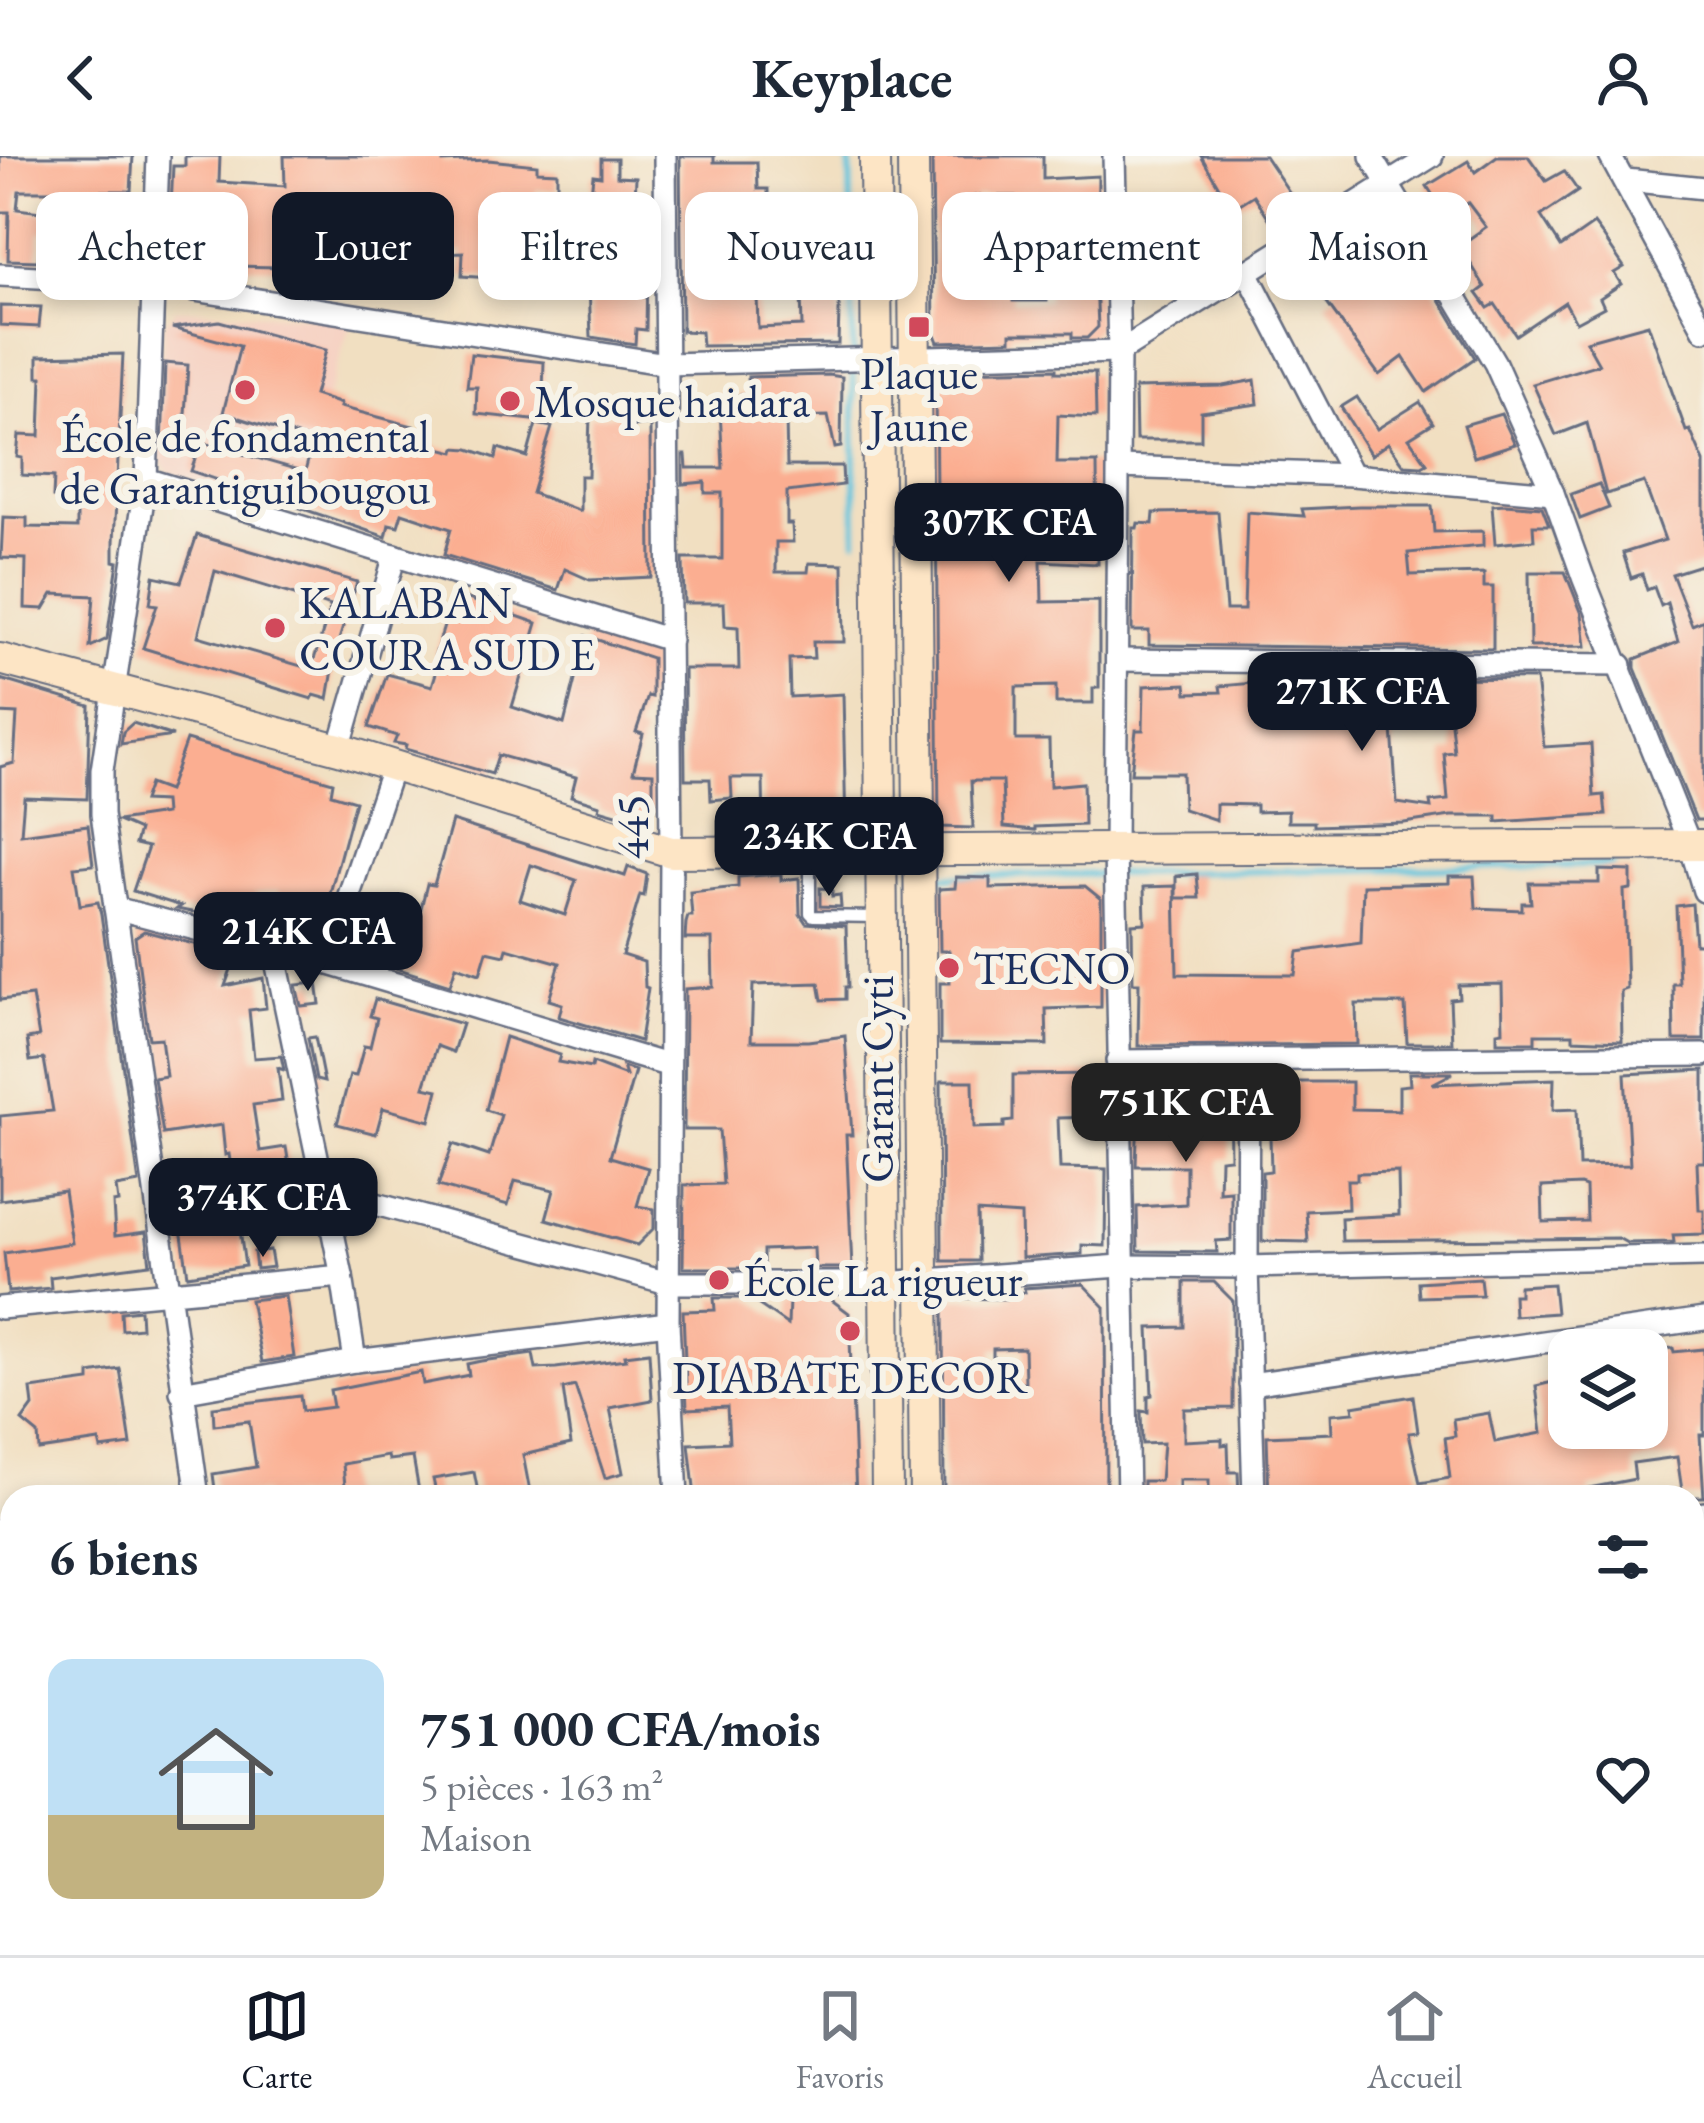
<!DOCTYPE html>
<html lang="fr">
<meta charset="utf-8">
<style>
body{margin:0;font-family:"EB Garamond",serif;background:#f2f2f3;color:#1f2937;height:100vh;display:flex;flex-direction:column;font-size:45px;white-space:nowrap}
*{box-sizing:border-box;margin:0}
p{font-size:39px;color:#747a83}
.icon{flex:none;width:66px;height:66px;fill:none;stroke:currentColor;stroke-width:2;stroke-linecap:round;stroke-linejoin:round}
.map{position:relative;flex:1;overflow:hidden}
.sheet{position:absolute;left:0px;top:1329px;width:1704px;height:471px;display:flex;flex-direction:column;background:#fff;border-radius:36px 36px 0 0;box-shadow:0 6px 18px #0003}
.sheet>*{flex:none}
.banner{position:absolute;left:36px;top:36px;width:1632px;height:108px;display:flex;gap:24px}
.fabs{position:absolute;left:1548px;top:1173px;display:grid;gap:24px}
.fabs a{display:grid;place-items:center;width:120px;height:120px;border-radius:24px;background:#fff;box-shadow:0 6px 18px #0003;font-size:60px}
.price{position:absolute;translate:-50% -102px;padding:0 27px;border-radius:24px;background:#111827;color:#fff;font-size:39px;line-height:78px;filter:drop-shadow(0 3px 6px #0008)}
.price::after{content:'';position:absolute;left:50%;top:72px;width:36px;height:27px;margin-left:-18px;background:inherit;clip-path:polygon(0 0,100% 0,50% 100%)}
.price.current{background:#222;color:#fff}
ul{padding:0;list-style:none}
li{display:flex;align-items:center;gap:36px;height:300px;padding:0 48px}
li+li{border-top:3px solid #e0e1e3}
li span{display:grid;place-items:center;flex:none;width:336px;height:240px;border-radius:24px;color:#555}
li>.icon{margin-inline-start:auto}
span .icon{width:144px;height:144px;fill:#fffc;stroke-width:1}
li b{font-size:51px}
h2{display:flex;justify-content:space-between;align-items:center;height:144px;padding:0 48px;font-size:51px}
.tag{padding:0 42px;border-radius:24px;background:#fff;box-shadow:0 6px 18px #0003;font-size:42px;line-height:108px}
.tag.current{background:#111827;color:#fff}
header{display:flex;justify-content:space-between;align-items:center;height:156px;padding:0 48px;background:#fff;font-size:54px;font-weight:700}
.tab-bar{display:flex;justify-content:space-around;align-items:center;height:168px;border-top:3px solid #e0e1e3;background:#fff;font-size:33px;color:#747a83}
.tab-bar a{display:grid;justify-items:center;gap:6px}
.tab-bar .current{color:#111827}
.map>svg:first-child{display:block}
.built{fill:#f6d2c3}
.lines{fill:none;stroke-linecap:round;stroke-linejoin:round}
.stream{stroke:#60c5de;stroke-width:6}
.building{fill:#fbae91;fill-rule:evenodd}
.lane-casing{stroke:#666d81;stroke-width:15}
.street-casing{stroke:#666d81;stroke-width:26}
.secondary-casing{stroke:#666d81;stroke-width:34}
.lane{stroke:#fff;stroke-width:10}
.street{stroke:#fff;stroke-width:21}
.secondary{stroke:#fde5c5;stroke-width:30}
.poi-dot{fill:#d1495b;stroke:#f7f3e8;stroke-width:4.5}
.labels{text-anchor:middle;stroke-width:12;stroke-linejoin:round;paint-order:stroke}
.poi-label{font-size:45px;fill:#1b2f5e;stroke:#f7f3e8;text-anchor:start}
.street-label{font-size:45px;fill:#1b2f5e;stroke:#f7f3e8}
</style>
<header><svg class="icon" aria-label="back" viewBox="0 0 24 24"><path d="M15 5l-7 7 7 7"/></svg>Keyplace<svg class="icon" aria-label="person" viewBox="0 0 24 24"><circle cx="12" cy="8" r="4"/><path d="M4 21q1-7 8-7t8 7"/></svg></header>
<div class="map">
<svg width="1704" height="1799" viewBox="0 0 1704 1799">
<rect width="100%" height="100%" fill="#f7f3e8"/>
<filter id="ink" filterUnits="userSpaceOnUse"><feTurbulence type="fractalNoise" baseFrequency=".00833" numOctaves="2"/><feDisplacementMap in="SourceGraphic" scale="24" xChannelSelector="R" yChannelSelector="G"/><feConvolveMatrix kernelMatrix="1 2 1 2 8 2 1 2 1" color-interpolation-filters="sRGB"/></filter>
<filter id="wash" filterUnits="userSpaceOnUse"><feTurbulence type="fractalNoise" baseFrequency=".004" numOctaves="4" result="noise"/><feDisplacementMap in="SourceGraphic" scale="48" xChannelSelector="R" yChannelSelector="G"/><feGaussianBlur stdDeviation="2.7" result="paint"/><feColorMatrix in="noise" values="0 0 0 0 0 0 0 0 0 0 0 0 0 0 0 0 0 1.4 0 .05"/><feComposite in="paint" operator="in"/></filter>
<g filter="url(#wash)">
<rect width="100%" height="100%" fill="#f1dfc1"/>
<polygon class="built" points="178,153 352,163 291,355 169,317 157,300 164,167"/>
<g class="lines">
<g class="stream">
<polyline points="850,0 856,384"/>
<polyline points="929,721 1612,709"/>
</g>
</g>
<g id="blocks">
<g class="building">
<polygon points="0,0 133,0 131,35 19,35 17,53 88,62 87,78 40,76 38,105 8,104 9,56 0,56"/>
<polygon points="185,0 220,0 219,26 285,30 284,0 443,0 443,6 488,4 537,9 537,15 557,16 557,34 536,34 535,66 588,68 593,19 601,20 601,3 617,3 617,20 636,21 632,111 647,111 646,174 636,173 635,188 591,181 589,129 462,120 463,96 443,97 443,75 411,74 412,53 374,52 375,80 349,80 345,114 279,115 279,111 233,110 239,67 233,67 233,54 171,52 173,10 185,10"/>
<path d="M680 0H714V6H757L758 33H768V56H842L838 188 702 190 701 176 682 175ZM798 73V118H768L767 81ZM801 138 802 170 758 172 757 139Z"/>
<polygon points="932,0 1043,0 1043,23 1098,20 1097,88 1039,89 1037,83 1017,84 1015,40 975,40 977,90 1011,89 1013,145 1047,145 1048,125 1096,125 1098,171 1087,182 1072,182 1072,177 1011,177 1011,184 938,186 934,176"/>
<polygon points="1201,0 1265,0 1306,61 1279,78 1254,39 1232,53"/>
<polygon points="1497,0 1528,0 1546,25 1564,15 1578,35 1541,60 1561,91 1594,68 1603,80 1624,111 1614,117 1621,128 1600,142 1604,151 1576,166 1565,146 1516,179 1495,148 1488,152 1477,137 1485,131 1469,105 1465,108 1455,93 1486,71 1468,47 1446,60 1427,30 1468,5 1475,16"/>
<polygon points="1369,57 1382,75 1392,70 1408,90 1475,202 1426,236 1403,201 1379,219 1326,146 1337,138 1312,100 1326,92 1323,88"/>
<polygon points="0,150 41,151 39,171 0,169"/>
<polygon points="219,165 326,194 314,239 341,248 340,251 413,270 408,284 455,296 456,292 469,293 496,302 498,292 527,301 536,268 552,271 532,337 580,355 580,320 588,320 590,260 625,259 625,271 650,269 651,421 590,424 565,413 558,434 444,399 451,373 402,357 398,370 389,368 386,381 191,315 201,286 305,316 313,285 223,257 240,190 172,172"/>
<polygon points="1648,168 1686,275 1690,274 1704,306 1704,408 1672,418 1692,469 1704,464 1704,664 1696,664 1635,512 1635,503 1678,486 1667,447 1661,450 1654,431 1647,434 1642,418 1631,422 1623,397 1665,384 1644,326 1606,338 1587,267 1556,279 1533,228 1599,208 1586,185"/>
<polygon points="123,198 114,386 114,405 118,406 107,483 90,491 94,440 53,438 44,453 25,452 26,403 1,402 3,361 27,362 27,371 77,372 77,342 53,341 54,321 22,319 22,302 17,301 19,279 40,280 42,221 38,221 38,200"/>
<polygon points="471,198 544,206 542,265 476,258 477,231 467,231"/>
<polygon points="165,207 188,209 183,292 162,291"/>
<polygon points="1056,213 1056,216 1095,217 1096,261 1058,259 1057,307 1097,307 1098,408 1041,405 1042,446 1099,445 1099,532 1093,532 1093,547 1056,547 1056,530 1016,531 1016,584 1049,584 1050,630 1083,627 1084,669 1035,671 1035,674 1004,671 1002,625 971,625 973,672 939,671 935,228 937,225 950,233 950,215"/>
<polygon points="829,219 842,221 841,291 835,292 828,260 786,261 787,310 842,310 843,329 787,336 787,368 792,368 793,386 776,386 776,416 808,416 809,407 843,408 844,486 813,486 814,502 789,503 790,541 843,538 846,675 764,676 763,622 731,622 732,642 711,644 710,623 685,623 684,513 739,513 738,471 725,470 724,447 684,447 683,403 722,403 722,337 705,337 705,326 683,328 683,299 686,299 687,312 723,312 720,254 711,247 739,247 739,239 749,238 748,221"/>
<polygon points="1255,224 1258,248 1201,256 1201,284 1136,284 1135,232 1223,230"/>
<polygon points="1357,241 1377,273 1420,246 1433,267 1409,282 1427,307 1422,310 1404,309 1388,287 1371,299 1341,251"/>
<polygon points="1501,258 1515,288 1474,301 1464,269"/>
<polygon points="1599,328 1609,352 1580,363 1571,338"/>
<polygon points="1505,348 1542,351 1549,369 1533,369 1534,384 1495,388 1492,349"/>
<polygon points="1359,350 1432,350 1434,376 1483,375 1483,390 1408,397 1410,419 1484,417 1484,431 1493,431 1493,493 1149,489 1149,475 1132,475 1133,372 1137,372 1138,367 1153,368 1154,357 1218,356 1226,454 1244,454 1247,356 1304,360 1302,353"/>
<path d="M197 379 357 426 337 490 328 543 314 539 312 543 143 492 157 449 150 448 154 420 181 426ZM215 415 331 450 311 513 198 480Z"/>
<polygon points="1529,416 1565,416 1582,458 1586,490 1530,491"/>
<polygon points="454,438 537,467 512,551 564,568 586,480 652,502 652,541 648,540 636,576 643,578 633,616 653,617 653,652 637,664 599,653 600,649 571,640 576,621 498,599 492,618 405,593 406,589 394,587 397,580 369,571 387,518 432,530 441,501 435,499"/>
<polygon points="1311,522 1309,539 1265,538 1264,571 1315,570 1313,527 1329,527 1330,536 1342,536 1342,540 1372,541 1372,532 1384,532 1384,522 1402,522 1403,557 1391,557 1397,647 1431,652 1430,646 1448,644 1444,597 1454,596 1448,539 1443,539 1443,522 1536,523 1544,591 1591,588 1594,640 1604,639 1606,659 1497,666 1497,660 1451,660 1404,667 1314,670 1314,666 1288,666 1288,655 1256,656 1256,649 1216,648 1216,664 1183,653 1182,617 1131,617 1136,574 1143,574 1144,530 1186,528 1187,537 1221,536 1220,530"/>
<polygon points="0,523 90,550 87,643 24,641 21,678 88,669 93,709 74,711 80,749 98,746 101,758 139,1027 116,1031 118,1046 113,1047 115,1080 146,1076 150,1108 50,1121 51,1132 8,1136 4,1097 72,1087 64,1035 0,1044 0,960 53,955 44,903 30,905 27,883 39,881 32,840 0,844 0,611 14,607 17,558 0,557"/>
<polygon points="133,567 173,580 121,588 123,576"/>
<polygon points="186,584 333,626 331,638 355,645 316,789 286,781 278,735 255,738 258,770 177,753 181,750 133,735 148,691 135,688 139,674 118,665 165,658 164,646 143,645 149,628 168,635"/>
<path d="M452 665 625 720 628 711 647 718 644 740 640 739 622 799 644 806 645 831 648 832 640 885 559 861 562 848 549 844 560 807 507 792 505 799 487 795 480 818 456 810 450 829 392 811 400 789 411 793 427 728 434 729ZM531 709 576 724 565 759 520 744Z"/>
<polygon points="1599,714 1631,715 1631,733 1624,734 1627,833 1621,835 1622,885 1573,883 1573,878 1535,878 1535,886 1497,886 1497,876 1503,875 1502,828 1458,829 1459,842 1450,843 1452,887 1407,887 1405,848 1356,848 1357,888 1138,890 1139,827 1133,827 1132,768 1145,767 1144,731 1175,730 1177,818 1295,819 1298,796 1361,787 1363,729 1449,727 1449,720 1474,720 1476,752 1522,754 1522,747 1531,747 1529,727 1599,727"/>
<polygon points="781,718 781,724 799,722 800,758 806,767 846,770 848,831 845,831 845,843 822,844 819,827 753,829 751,885 808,885 845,880 852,979 846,979 852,1112 815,1112 814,1092 763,1094 763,1112 683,1112 684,1029 723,1028 719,974 684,974 685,833 713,831 712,783 685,783 686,767 688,760 692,760 690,736 738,731 738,721"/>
<polygon points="1197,718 1199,742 1176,742 1176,720"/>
<polygon points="956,721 990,722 990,732 1085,730 1101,743 1101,851 1046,853 1047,889 940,888 940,827 950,827 949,795 940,795 939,733 955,732"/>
<polygon points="820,732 832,733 832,740 840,739 841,751 820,750"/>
<polygon points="1692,748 1695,788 1704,788 1704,884 1674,884 1673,828 1679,828 1676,750"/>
<polygon points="144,775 236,799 225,830 263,822 266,852 249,854 254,902 281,900 284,914 278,912 282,945 253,949 260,995 286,991 295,1046 267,1045 262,1008 231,1012 229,998 225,999 222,969 163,978 154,922 166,920 161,882 149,883 135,781"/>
<polygon points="317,827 320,848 301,850 296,829"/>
<polygon points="375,843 462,868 453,896 437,890 424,931 438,934 430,965 383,952 376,978 337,968 350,919 356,920 364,890 370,891 377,862 370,860"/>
<polygon points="315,881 324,926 316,924 308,882"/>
<polygon points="505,881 560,899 558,906 591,912 592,907 626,920 623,911 635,915 610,1001 648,1012 637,1050 654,1053 654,1072 637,1089 546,1063 554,1034 515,1025 508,1049 438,1030 453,988 489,1000 501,959 486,954"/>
<path d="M1704 914V1006H1697L1699 1054H1704V1078L1673 1079 1674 1086 1627 1087 1618 1082 1342 1085 1341 1062 1399 1059 1398 1016 1357 1017V1024H1347L1348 1053 1306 1055 1308 1086 1262 1085V1016L1271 1015 1270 980H1276L1274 926H1352V953L1399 954V930L1410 929 1409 917H1453L1432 928 1554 923 1553 954 1577 953 1579 1010 1630 1009 1625 918ZM1580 1029 1586 1031 1587 1065 1543 1066 1542 1031Z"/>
<polygon points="1101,918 1103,961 1058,962 1060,1012 1106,1013 1105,1090 1082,1089 1082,1098 1022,1102 1021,1059 977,1056 978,1105 942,1105 941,925 973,925 974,972 1004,971 1004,966 1013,965 1013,919"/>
<polygon points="1214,926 1229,941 1230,1002 1220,1003 1219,1036 1231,1035 1231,1084 1216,1085 1217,1096 1138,1095 1137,1051 1186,1048 1186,1010 1136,1010 1139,931"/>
<polygon points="194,1051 197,1074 239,1067 245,1110 188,1119 178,1053"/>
<polygon points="270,1094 273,1111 256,1113 254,1096"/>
<polygon points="1480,1122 1482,1139 1419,1141 1418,1126"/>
<polygon points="1184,1126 1214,1126 1233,1145 1233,1252 1184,1253 1184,1285 1222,1283 1222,1289 1228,1288 1229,1316 1238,1316 1239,1341 1209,1339 1209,1324 1179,1324 1179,1341 1143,1341 1143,1325 1160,1325 1163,1287 1142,1288 1141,1255 1148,1256 1148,1240 1152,1239 1149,1172 1184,1171"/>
<path d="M1083 1128 1105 1151 1106 1341H944L943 1142 1015 1143 1004 1138 1025 1136 1024 1132ZM1024 1192 1025 1226 993 1228V1193Z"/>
<polygon points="1553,1128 1556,1157 1514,1160 1513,1139 1519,1139 1519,1130"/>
<polygon points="285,1140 294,1201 262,1206 250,1144"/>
<polygon points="714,1142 749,1142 788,1169 789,1144 829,1142 849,1157 856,1341 839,1341 839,1330 803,1332 803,1341 695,1341 689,1288 729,1286 727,1251 687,1253 683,1155 715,1154"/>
<polygon points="140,1154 141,1172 122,1174 121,1156"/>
<polygon points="1673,1192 1674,1196 1704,1193 1704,1279 1700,1279 1704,1341 1683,1341 1677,1301 1633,1307 1635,1323 1589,1332 1590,1338 1574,1341 1548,1341 1548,1335 1512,1341 1269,1341 1267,1280 1332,1277 1331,1258 1354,1256 1353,1250 1413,1240 1418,1276 1409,1277 1420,1327 1450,1322 1445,1282 1455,1280 1453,1263 1489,1257 1495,1286 1542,1277 1536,1230 1561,1224 1563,1230 1569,1229 1569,1272 1647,1272 1647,1195"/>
<polygon points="649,1196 652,1244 610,1252 623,1317 605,1322 575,1230 563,1233 571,1288 523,1299 531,1341 479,1341 474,1316 433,1323 437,1341 420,1341 413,1301 389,1304 388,1300 343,1308 346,1341 265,1341 264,1337 216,1341 213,1318 256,1311 249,1265 214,1269 213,1251 300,1240 302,1255 333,1251 330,1234 421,1216 423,1228 469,1219 467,1208 481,1205 533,1198 536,1213 556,1212 626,1203 625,1199"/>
<polygon points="120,1213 131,1289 101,1293 99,1285 39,1294 38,1278 22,1265 33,1250 31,1233 90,1225 90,1218"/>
</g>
</g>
</g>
<g filter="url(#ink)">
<use href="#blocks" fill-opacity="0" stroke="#666d81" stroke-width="3"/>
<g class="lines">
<defs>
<polyline id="lane" points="810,701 810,757 813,760 878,761"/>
<g id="street">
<polyline points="158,0 146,323 102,614 102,658 198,1341"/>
<polyline points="665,0 671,696 668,1167 677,1341"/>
<polyline points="1114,0 1119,196 1115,693 1128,1341"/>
<polyline points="1371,0 1495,207 1553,337 1583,421 1690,689 1704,735"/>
<polyline points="1610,0 1704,174"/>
<polyline points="1626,24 1704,32"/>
<polyline points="1248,118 1352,319"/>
<polyline points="0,119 150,127 667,208 1119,196 1432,0"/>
<polyline points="1119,311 1352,319 1553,337"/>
<polyline points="146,323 670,484"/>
<polyline points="1117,504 1621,509"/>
<polyline points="339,593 395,399"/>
<polyline points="115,752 326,807 667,909"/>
<polyline points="274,795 342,1120 355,1205"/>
<polyline points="326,807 393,609"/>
<polyline points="1248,903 1247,1111 1254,1341"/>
<polyline points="1117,905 1704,899"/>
<polyline points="324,1034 668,1127 884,1127 1121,1110 1247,1111 1704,1100"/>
<polyline points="0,1152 342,1120"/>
<polyline points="1250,1228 1704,1163"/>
<polyline points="181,1236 355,1205 668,1167"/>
<polyline points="1692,1359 1704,1357"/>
<polyline points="0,1376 12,1462"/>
<polyline points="1692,1557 1704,1555"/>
<polyline points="1692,1761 1704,1759"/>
<polyline points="0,1785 12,1783"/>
<polyline points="57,1788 59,1799"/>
<polyline points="258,1788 259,1799"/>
<polyline points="681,1788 682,1799"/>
<polyline points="1132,1799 1132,1788"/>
<polyline points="1471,1799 1535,1788"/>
</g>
<g id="secondary">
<polyline points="875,0 887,1341"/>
<polyline points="913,0 925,1341"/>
<polyline points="0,503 339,593 671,696 1704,689"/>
<polyline points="891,1788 892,1799"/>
<polyline points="930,1788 930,1799"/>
</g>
</defs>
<use href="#lane" class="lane-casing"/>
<use href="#street" class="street-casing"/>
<use href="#secondary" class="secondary-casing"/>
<use href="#lane" class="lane"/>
<use href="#street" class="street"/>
<use href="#secondary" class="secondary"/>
</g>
</g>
<g class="poi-dot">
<rect x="907" y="159" width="24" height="24" rx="6"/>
<circle cx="245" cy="234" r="12"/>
<circle cx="510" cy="245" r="12"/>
<circle cx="275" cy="472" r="12"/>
<circle cx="949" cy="812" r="12"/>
<circle cx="719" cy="1124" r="12"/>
<circle cx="850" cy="1175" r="12"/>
</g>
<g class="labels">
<g class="poi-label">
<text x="919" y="233" text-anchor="middle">Plaque<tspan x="919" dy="52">Jaune</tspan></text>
<text x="534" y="261">Mosque haidara</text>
<text x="245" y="296" text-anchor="middle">École de fondamental<tspan x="245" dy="52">de Garantiguibougou</tspan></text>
<text x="299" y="462">KALABAN<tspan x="299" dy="52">COURA SUD E</tspan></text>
<text x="973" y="828">TECNO</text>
<text x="743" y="1140">École La rigueur</text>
<text x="850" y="1237" text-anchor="middle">DIABATE DECOR</text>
</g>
<g class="street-label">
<text transform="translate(632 671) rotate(-90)" y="16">445</text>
<text transform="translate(877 923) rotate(-90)" y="16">Garant Cyti</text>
</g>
</g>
</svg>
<div class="fabs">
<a><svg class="icon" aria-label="layers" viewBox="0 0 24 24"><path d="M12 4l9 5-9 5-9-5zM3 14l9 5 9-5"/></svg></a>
</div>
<b class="price" style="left:1009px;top:429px">307K CFA</b>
<b class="price" style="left:1362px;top:598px">271K CFA</b>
<b class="price" style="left:829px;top:743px">234K CFA</b>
<b class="price" style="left:308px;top:838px">214K CFA</b>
<b class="price current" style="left:1186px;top:1009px">751K CFA</b>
<b class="price" style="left:263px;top:1104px">374K CFA</b>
<div class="banner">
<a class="tag">Acheter</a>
<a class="tag current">Louer</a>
<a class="tag">Filtres</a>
<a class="tag">Nouveau</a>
<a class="tag">Appartement</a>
<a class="tag">Maison</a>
</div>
<section class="sheet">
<h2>6 biens<svg class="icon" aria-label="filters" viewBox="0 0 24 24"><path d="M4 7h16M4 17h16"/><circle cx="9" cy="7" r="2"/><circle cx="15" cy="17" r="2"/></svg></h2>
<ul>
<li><span style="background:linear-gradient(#bfe0f5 65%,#c2b280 0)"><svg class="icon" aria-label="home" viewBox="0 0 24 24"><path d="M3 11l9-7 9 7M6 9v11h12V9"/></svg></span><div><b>751 000 CFA/mois</b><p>5 pièces · 163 m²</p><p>Maison</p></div><svg class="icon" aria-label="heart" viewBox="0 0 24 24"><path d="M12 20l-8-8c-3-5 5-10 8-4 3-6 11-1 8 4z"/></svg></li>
</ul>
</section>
</div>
<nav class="tab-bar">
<a class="current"><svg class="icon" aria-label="map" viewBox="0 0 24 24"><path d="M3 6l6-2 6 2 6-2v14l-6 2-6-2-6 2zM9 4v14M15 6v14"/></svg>Carte</a>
<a><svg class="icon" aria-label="saved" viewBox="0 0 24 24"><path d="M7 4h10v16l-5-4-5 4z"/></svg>Favoris</a>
<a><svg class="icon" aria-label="home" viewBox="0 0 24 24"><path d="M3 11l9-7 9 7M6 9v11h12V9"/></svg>Accueil</a>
</nav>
